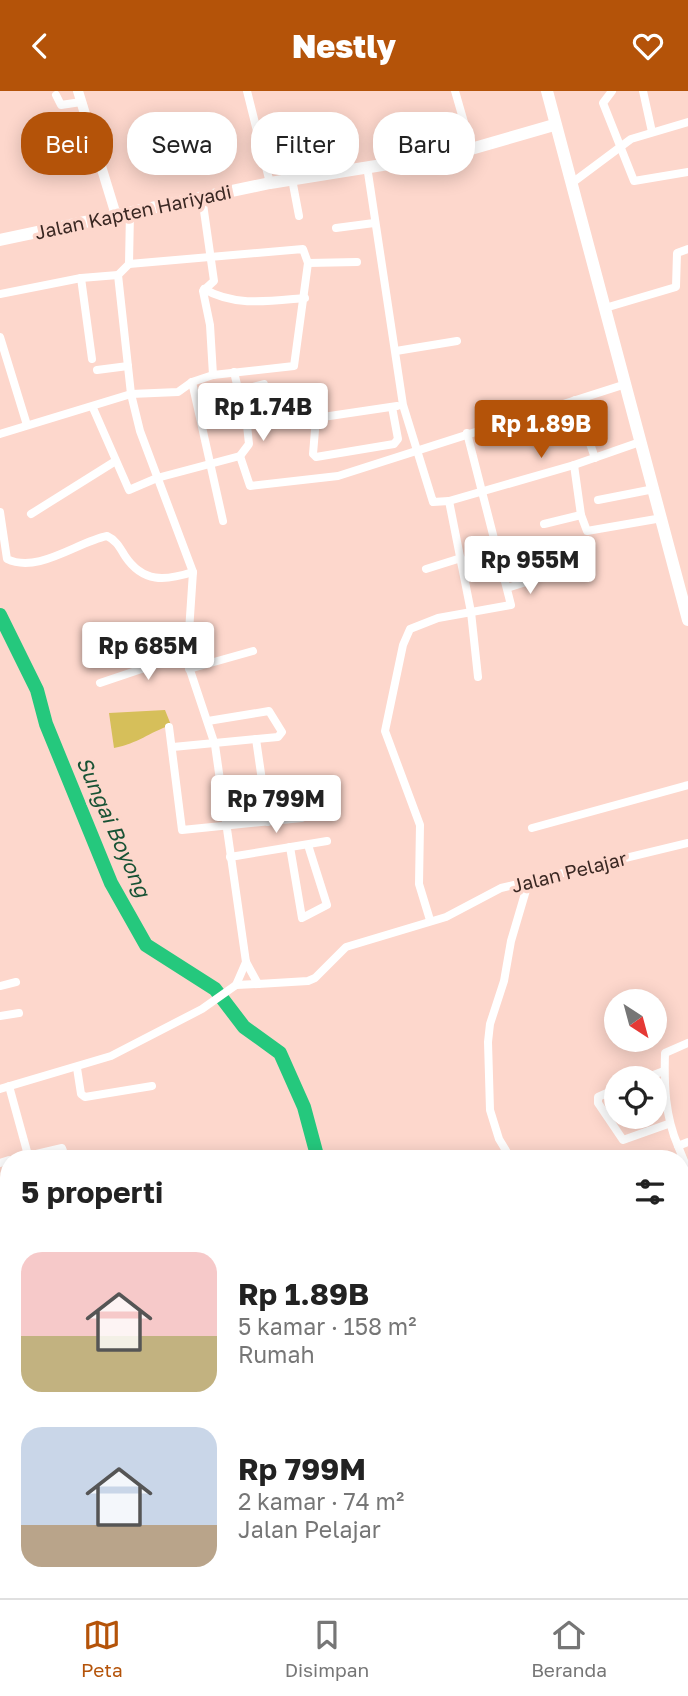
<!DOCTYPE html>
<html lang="id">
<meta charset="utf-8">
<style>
body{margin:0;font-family:"Golos Text",sans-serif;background:#f2f2f2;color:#222;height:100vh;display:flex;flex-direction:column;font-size:26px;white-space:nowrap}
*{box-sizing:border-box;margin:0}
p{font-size:23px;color:#767676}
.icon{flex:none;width:38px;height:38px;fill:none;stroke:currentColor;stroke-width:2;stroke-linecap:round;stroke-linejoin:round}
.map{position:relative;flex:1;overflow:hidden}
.panel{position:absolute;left:0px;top:1059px;width:690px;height:450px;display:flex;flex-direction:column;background:#fff;border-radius:28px 28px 0 0;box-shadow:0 4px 18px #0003}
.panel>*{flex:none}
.top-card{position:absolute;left:21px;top:21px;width:648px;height:63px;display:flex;gap:14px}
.needle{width:46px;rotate:144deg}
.tools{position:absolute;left:604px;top:898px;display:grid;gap:14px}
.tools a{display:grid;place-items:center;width:63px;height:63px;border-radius:50%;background:#fff;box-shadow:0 4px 18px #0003;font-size:35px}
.price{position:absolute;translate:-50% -60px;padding:0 16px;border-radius:7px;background:#fff;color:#222;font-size:23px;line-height:46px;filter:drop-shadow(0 2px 4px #0008)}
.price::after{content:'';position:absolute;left:50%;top:42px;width:21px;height:16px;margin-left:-10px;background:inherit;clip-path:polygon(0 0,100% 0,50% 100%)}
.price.active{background:#b45309;color:#fff}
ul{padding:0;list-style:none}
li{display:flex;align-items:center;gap:21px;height:175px;padding:0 21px}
li span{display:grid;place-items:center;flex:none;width:196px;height:140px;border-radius:21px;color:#555}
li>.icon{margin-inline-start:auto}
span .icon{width:84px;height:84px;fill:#fffc;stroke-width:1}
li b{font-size:30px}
h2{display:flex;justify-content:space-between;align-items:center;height:84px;padding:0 21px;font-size:30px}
.pill{padding:0 24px;border-radius:28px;background:#fff;box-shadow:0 4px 18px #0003;font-size:24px;line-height:63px}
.pill.active{background:#b45309;color:#fff}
header{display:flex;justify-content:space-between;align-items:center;height:91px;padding:0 21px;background:#b45309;color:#fff;font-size:32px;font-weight:800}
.tab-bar{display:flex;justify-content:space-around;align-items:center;height:98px;border-top:2px solid #e0e0e0;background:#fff;font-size:19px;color:#767676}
.tab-bar a{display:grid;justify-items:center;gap:4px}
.tab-bar .active{color:#b45309}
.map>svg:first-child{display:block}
.green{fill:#d6bf5a}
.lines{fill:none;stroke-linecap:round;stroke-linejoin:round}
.river{stroke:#25c87d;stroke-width:14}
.street{stroke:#fff;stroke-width:8}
.secondary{stroke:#fff;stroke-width:10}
.primary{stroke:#fff;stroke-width:12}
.labels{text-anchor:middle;stroke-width:7;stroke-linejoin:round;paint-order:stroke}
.street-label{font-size:19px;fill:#392722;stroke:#fdd7cc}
.water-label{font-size:21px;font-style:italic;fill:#185234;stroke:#fdd7cc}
</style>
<header><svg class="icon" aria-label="back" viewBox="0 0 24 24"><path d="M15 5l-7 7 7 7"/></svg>Nestly<svg class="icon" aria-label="heart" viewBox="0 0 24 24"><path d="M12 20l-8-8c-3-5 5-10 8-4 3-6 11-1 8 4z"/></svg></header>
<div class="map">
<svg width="688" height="1507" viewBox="0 0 688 1507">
<rect width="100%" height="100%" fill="#fdd7cc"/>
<path class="green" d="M165 619 171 634C148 642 139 652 114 657L109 622Z"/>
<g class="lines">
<g class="river">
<polyline points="0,524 37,599 46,633 111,792 146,854 215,898 244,936 280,962 304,1016 318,1068"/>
<polyline points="523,1500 526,1507"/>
</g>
<g class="street">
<polyline points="247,0 270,92"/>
<polyline points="455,0 472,59"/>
<polyline points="612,0 603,12 634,90 688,81"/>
<polyline points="643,0 652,41"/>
<polyline points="56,4 61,14 81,11"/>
<polyline points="367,75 403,314 433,411 449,410 471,521 478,586"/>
<polyline points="292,88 299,125"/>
<polyline points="576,89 631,48 688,31"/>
<polyline points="202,106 214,190 203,200 210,234 213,284"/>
<polyline points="130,121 129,173 118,184 131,303 140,340 193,481 187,570 215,654 246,871 258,893 308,890 315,887 346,856 446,826 501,797 688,752"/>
<polyline points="336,137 374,132"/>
<polyline points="308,172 357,171"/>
<polyline points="81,187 92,268"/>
<path d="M204 198C235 216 270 210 305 207"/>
<polyline points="0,203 81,187 118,184"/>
<polyline points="605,217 676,196 677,162 688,158"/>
<polyline points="0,246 27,334"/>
<polyline points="396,260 457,250"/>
<polyline points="97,279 128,275"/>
<polyline points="234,281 239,302"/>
<polyline points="192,291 223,430"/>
<polyline points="575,309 595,367"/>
<polyline points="197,311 264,293"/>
<polyline points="93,317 129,399 157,387 240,365 250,395 338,385 626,293"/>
<polyline points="316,327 313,363 316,366 394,353 398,348 392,316"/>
<polyline points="269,334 397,315"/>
<polyline points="0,343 131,303 178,301 192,291 213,284 294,275 308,172 303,158 129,173"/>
<polyline points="240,365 249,353 246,325"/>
<polyline points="574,374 581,424 587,440 662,427"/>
<polyline points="598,409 654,398"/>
<polyline points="449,410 574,374 640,351"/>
<path d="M0 421 7 468C38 483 77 451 107 445 116 449 120 457 125 465 143 492 165 490 193 481"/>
<polyline points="31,423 114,371"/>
<polyline points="544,433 581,424"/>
<polyline points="426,478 461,467"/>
<polyline points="507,497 545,485"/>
<polyline points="189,578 253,560"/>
<polyline points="100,592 186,563"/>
<polyline points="169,636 182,739 302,727"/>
<polyline points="256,648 268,731"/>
<polyline points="173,656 278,646 282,641 269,620 208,630"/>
<polyline points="532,737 688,694"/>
<polyline points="290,756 302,827 327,814 308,754"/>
<polyline points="230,766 327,750"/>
<polyline points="430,829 419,793 420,734 385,640 403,554 410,538 438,527 511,514 467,342"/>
<polyline points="236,894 246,871"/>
<polyline points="0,895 16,891"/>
<polyline points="0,925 19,922"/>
<path d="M688 952 665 962C664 994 665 1025 678 1055L688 1051"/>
<polyline points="77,977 81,1003 85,1006 152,995"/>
<polyline points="645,987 664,980"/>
<polyline points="9,995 28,1064"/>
<polyline points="0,998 111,965 202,918 236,894 258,893"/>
<polyline points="616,998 598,1006 598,1012 623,1049 668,1033"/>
<polyline points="678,1055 687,1077 681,1083"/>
<polyline points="15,1068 62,1057 66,1068"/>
<polyline points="511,1068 499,1048 490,1019 488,951 490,933 504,890 511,850 529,789"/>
<polyline points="0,1072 9,1069"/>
<polyline points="0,1100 1,1105"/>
<polyline points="0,1258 9,1258"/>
<polyline points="681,1490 687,1507"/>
<polyline points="138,1500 140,1507"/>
</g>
<polyline class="secondary" points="78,0 116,124"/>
<g class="primary">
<polyline points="547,0 688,529"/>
<polyline points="0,149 270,92 457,62 554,34"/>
</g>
</g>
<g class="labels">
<g class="street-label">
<text transform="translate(133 121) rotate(-12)" y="7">Jalan Kapten Hariyadi</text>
<text transform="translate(569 781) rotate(-14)" y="7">Jalan Pelajar</text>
</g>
<g class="water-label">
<text transform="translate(113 736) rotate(66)" y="7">Sungai Boyong</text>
</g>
</g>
</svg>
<div class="tools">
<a><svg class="needle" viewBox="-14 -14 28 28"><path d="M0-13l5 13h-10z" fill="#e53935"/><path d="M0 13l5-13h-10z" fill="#767676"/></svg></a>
<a><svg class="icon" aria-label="locate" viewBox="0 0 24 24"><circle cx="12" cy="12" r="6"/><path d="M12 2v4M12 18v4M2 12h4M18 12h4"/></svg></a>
</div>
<b class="price" style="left:263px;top:352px">Rp 1.74B</b>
<b class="price active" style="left:541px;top:369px">Rp 1.89B</b>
<b class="price" style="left:530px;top:505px">Rp 955M</b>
<b class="price" style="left:148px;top:591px">Rp 685M</b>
<b class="price" style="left:276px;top:744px">Rp 799M</b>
<div class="top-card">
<a class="pill active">Beli</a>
<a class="pill">Sewa</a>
<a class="pill">Filter</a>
<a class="pill">Baru</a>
</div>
<section class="panel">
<h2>5 properti<svg class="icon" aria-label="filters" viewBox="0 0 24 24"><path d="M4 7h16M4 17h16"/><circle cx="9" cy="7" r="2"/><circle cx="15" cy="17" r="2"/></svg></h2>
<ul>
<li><span style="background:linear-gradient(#f6c9c9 60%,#c2b280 0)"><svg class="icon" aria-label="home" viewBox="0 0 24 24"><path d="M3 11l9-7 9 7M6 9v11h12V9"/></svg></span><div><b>Rp 1.89B</b><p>5 kamar · 158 m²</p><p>Rumah</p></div></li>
<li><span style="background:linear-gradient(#c9d6e8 70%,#b9a48a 0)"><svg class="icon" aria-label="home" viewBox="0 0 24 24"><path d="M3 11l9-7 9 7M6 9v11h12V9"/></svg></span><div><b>Rp 799M</b><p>2 kamar · 74 m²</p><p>Jalan Pelajar</p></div></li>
</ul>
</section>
</div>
<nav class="tab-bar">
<a class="active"><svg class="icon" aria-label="map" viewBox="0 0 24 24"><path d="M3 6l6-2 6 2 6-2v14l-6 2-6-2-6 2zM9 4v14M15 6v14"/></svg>Peta</a>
<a><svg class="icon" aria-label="saved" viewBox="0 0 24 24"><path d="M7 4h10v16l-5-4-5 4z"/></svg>Disimpan</a>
<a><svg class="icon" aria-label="home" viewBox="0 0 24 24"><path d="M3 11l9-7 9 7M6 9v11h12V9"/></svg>Beranda</a>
</nav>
